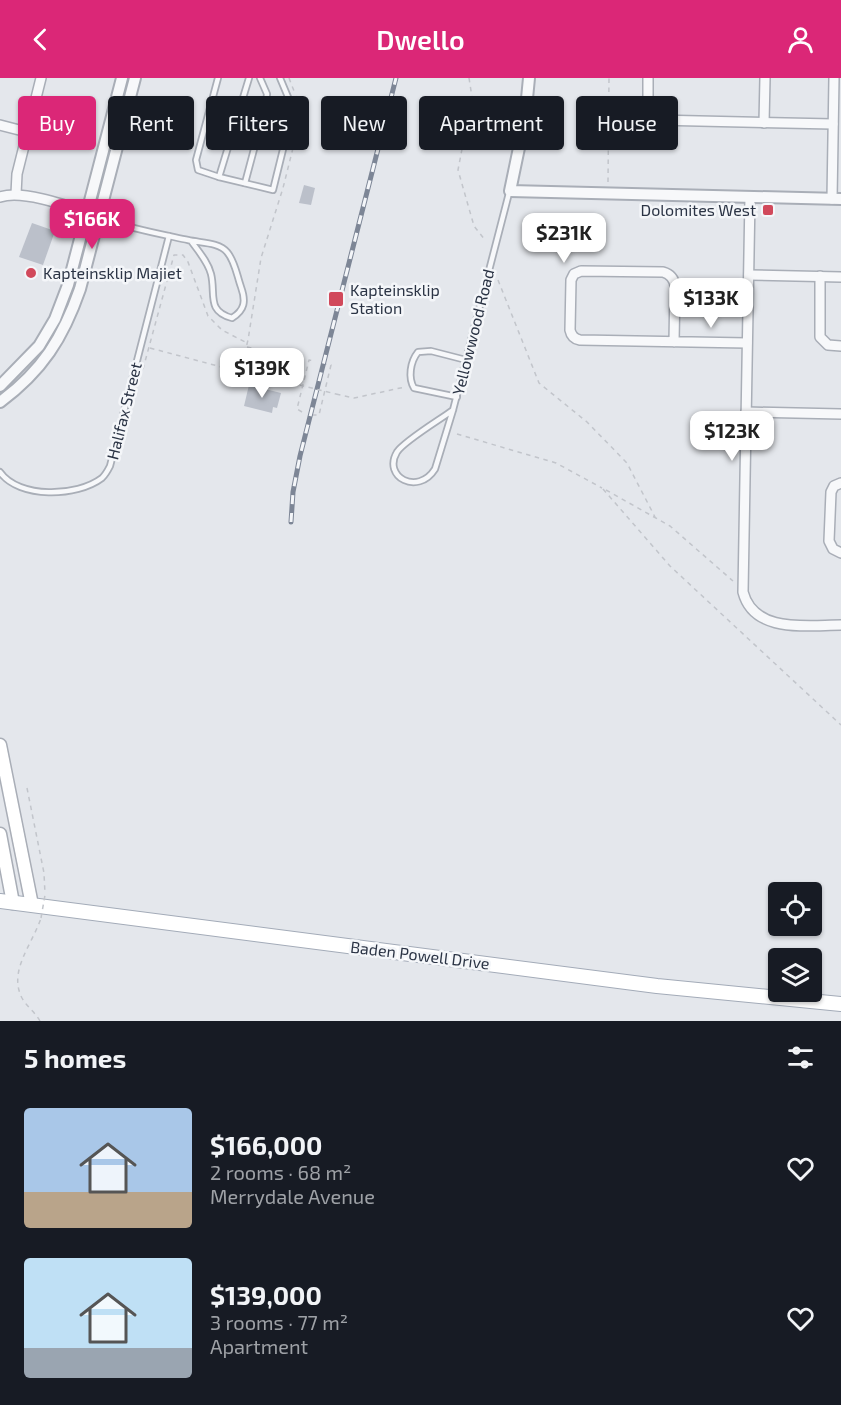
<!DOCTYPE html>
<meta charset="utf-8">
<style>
body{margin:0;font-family:"Exo 2",sans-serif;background:#20242c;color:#f1f3f6;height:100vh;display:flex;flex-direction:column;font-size:22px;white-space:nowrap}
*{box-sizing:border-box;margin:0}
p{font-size:20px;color:#9ea1a6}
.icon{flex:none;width:33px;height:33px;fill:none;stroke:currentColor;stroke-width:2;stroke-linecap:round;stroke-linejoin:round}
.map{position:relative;height:943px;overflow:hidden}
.sheet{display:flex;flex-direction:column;background:#171b24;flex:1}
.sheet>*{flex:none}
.guide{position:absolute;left:18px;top:18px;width:806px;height:54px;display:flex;gap:12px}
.buttons{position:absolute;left:768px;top:804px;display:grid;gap:12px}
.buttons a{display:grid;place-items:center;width:54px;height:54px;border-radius:6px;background:#171b24;box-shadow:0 2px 4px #0004;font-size:30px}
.price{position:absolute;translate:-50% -51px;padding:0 14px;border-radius:12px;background:#fff;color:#222;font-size:20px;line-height:39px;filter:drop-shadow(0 2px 3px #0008)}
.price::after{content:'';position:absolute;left:50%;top:36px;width:18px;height:14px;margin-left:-9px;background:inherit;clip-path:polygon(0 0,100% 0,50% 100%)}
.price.selected{background:#db2777;color:#fff}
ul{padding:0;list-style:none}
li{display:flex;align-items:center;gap:18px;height:150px;padding:0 24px}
li span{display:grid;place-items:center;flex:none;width:168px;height:120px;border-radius:6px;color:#555}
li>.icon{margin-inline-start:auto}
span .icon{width:72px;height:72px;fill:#fffc;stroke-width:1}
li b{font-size:26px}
h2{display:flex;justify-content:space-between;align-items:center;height:72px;padding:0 24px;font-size:26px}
.chip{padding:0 21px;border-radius:6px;background:#171b24;box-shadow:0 2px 4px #0004;font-size:21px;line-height:54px}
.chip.selected{background:#db2777;color:#fff}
header{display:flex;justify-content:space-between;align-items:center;height:78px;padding:0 24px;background:#db2777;color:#fff;font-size:27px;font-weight:600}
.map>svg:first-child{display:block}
.building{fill:#bbc0ca}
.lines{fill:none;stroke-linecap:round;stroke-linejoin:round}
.service-casing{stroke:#a9aeb7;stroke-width:8}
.minor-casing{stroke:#a9aeb7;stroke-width:12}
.tertiary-casing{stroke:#a9aeb7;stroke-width:14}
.secondary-casing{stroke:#a9aeb7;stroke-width:15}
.primary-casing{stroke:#a3abb8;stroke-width:16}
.path{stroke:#c2c5cb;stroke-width:1.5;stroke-dasharray:4.5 4.5;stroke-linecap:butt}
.service{stroke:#f7f8fa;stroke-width:4.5}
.minor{stroke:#f7f8fa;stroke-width:9}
.tertiary{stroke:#f7f8fa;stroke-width:10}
.secondary{stroke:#fff;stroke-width:12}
.primary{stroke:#fff;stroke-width:14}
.rail-casing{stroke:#7d8696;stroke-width:5}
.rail{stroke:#f4f6f9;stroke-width:3;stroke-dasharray:9;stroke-linecap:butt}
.path-bridge{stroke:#c2c5cb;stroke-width:1.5;stroke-dasharray:4.5 4.5;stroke-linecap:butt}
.poi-dot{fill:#d1495b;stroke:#f4f6f9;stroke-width:2}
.labels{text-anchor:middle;stroke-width:5;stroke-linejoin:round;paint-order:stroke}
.poi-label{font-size:16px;fill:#2b3445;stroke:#f4f6f9;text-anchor:start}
.street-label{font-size:16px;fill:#2b3445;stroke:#f4f6f9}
</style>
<header><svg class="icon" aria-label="back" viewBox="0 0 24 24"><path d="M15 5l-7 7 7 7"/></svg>Dwello<svg class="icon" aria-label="person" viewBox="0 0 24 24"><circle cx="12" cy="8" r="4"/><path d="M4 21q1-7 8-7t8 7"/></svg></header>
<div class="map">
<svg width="841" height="943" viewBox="0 0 841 943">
<rect width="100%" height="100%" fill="#e4e7ec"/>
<g class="building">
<polygon points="304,107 315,110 311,127 299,125"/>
<polygon points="32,145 55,153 43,187 19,179"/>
<polygon points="249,307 281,315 277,330 273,329 272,335 244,328"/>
</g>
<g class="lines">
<defs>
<g id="service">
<polyline points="218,0 196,82 198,92 219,99 273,112 290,43 288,19 280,0"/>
<polyline points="219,99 249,0"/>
<polyline points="245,105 266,26 267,16 260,0"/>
<path d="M99 138C125 150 160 156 188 162 200 165 219 164 227 174 235 183 237 198 241 209 246 223 245 232 232 240 206 233 216 216 211 196 208 184 199 174 191 163"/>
<path d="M457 319 414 310C408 300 410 284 418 274L431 273 466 282"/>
<path d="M453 332C441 341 404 363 397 374 382 399 418 418 435 391L453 332 509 115"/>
<path d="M0 394C19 421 77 419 102 400 105 397 108 392 110 388L169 158"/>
</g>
<g id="minor">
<polyline points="648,0 648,35 656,42 833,46"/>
<polyline points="764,45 765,0"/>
<polyline points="0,47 27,54"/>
<polyline points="16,116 17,96 41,0"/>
<path d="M0 119C24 111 74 130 99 138"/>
<path d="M750 119 743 514C754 556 807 547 841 547"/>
<polyline points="832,121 834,0"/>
<polyline points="749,197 841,199"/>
<polyline points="820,198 820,259 828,267 841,268"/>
<path d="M674 264 675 208C674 200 670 196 663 194L581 193 574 196 571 202 570 252C571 257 574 261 580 262L747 265"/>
<polyline points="746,334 841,336"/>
<polyline points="841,405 834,408 831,414 829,463 833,471 841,475"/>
</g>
<g id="tertiary">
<polyline points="529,0 525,41 510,113 841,121"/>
<polyline points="0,308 39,268 55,241 68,207 122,0"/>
<path d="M0 324C42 293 63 260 80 211L135 0"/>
</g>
<g id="secondary">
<polyline points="0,667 32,827"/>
<polyline points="0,756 13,825"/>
</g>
<polyline id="primary" points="0,823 657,908 841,926"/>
</defs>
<use href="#service" class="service-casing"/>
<use href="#minor" class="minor-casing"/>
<use href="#tertiary" class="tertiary-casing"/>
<use href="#secondary" class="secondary-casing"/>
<use href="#primary" class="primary-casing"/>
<g class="path">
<polyline points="289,0 294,13"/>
<polyline points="469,0 472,19 458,92 474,148 485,162"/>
<polyline points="608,104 609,0"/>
<polyline points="498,202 539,305 587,344 627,385 655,439"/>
<polyline points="247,269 283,278"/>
<polyline points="150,270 278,304 284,278 291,280 285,303 291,305"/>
<polyline points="143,291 174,177 183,177 188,184 208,238 222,252 247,265"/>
<polyline points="240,293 248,262 261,180 283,110 301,38 301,33 296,18"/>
<polyline points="336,316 354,320 405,309"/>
<polyline points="302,334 297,331 309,282 315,283"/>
<polyline points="312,337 319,337 331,287 325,286"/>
<polyline points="457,356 556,385 602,410"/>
<polyline points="603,411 670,488 841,647"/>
<polyline points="606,412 670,448 733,503"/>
<polyline points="27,710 44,795 45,816"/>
<path d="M40 943C35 934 27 929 22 920 8 893 32 867 41 840"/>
</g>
<use href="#service" class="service"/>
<use href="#minor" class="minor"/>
<use href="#tertiary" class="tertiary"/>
<use href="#secondary" class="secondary"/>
<use href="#primary" class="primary"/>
<defs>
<polyline id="rail" points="291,444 293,414 300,378 396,0"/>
</defs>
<use href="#rail" class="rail-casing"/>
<use href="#rail" class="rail"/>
<g class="path-bridge">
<polyline points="291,305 336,316"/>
<polyline points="41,840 45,817"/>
</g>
</g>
<g class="poi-dot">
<rect x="762" y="126" width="12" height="12" rx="3"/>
<circle cx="31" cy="195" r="6"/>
<rect x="328" y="213" width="16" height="16" rx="3"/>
</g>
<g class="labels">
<g class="poi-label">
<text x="756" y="138" text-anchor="end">Dolomites West</text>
<text x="43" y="201">Kapteinsklip Majiet</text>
<text x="350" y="218">Kapteinsklip<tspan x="350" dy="18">Station</tspan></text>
</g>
<g class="street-label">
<text transform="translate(473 254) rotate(-76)" y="6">Yellowwood Road</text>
<text transform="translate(124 333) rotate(-76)" y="6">Halifax Street</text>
<text transform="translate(420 877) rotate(7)" y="6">Baden Powell Drive</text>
</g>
</g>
</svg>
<div class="buttons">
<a><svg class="icon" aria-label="locate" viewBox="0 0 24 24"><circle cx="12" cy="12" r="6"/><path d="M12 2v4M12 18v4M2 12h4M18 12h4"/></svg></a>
<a><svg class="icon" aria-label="layers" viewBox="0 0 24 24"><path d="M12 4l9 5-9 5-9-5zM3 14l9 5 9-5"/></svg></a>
</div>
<b class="price selected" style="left:92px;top:172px">$166K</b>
<b class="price" style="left:564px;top:186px">$231K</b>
<b class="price" style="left:711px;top:251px">$133K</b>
<b class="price" style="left:262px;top:321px">$139K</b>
<b class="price" style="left:732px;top:384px">$123K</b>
<div class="guide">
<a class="chip selected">Buy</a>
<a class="chip">Rent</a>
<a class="chip">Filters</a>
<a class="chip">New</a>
<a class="chip">Apartment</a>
<a class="chip">House</a>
</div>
</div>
<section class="sheet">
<h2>5 homes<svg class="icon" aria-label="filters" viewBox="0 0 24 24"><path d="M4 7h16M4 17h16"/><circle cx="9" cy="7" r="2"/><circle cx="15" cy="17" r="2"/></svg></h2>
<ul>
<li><span style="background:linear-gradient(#a9c7e8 70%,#b9a48a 0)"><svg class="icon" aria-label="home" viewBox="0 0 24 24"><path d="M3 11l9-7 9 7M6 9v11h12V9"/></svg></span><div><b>$166,000</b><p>2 rooms · 68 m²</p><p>Merrydale Avenue</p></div><svg class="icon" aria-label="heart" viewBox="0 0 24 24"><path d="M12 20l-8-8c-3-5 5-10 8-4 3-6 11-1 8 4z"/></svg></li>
<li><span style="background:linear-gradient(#bfe0f5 75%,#9aa5b1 0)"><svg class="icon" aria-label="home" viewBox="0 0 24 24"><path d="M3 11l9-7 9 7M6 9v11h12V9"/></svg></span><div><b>$139,000</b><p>3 rooms · 77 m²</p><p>Apartment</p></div><svg class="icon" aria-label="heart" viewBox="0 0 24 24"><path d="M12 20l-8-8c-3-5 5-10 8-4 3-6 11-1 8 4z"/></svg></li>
</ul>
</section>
